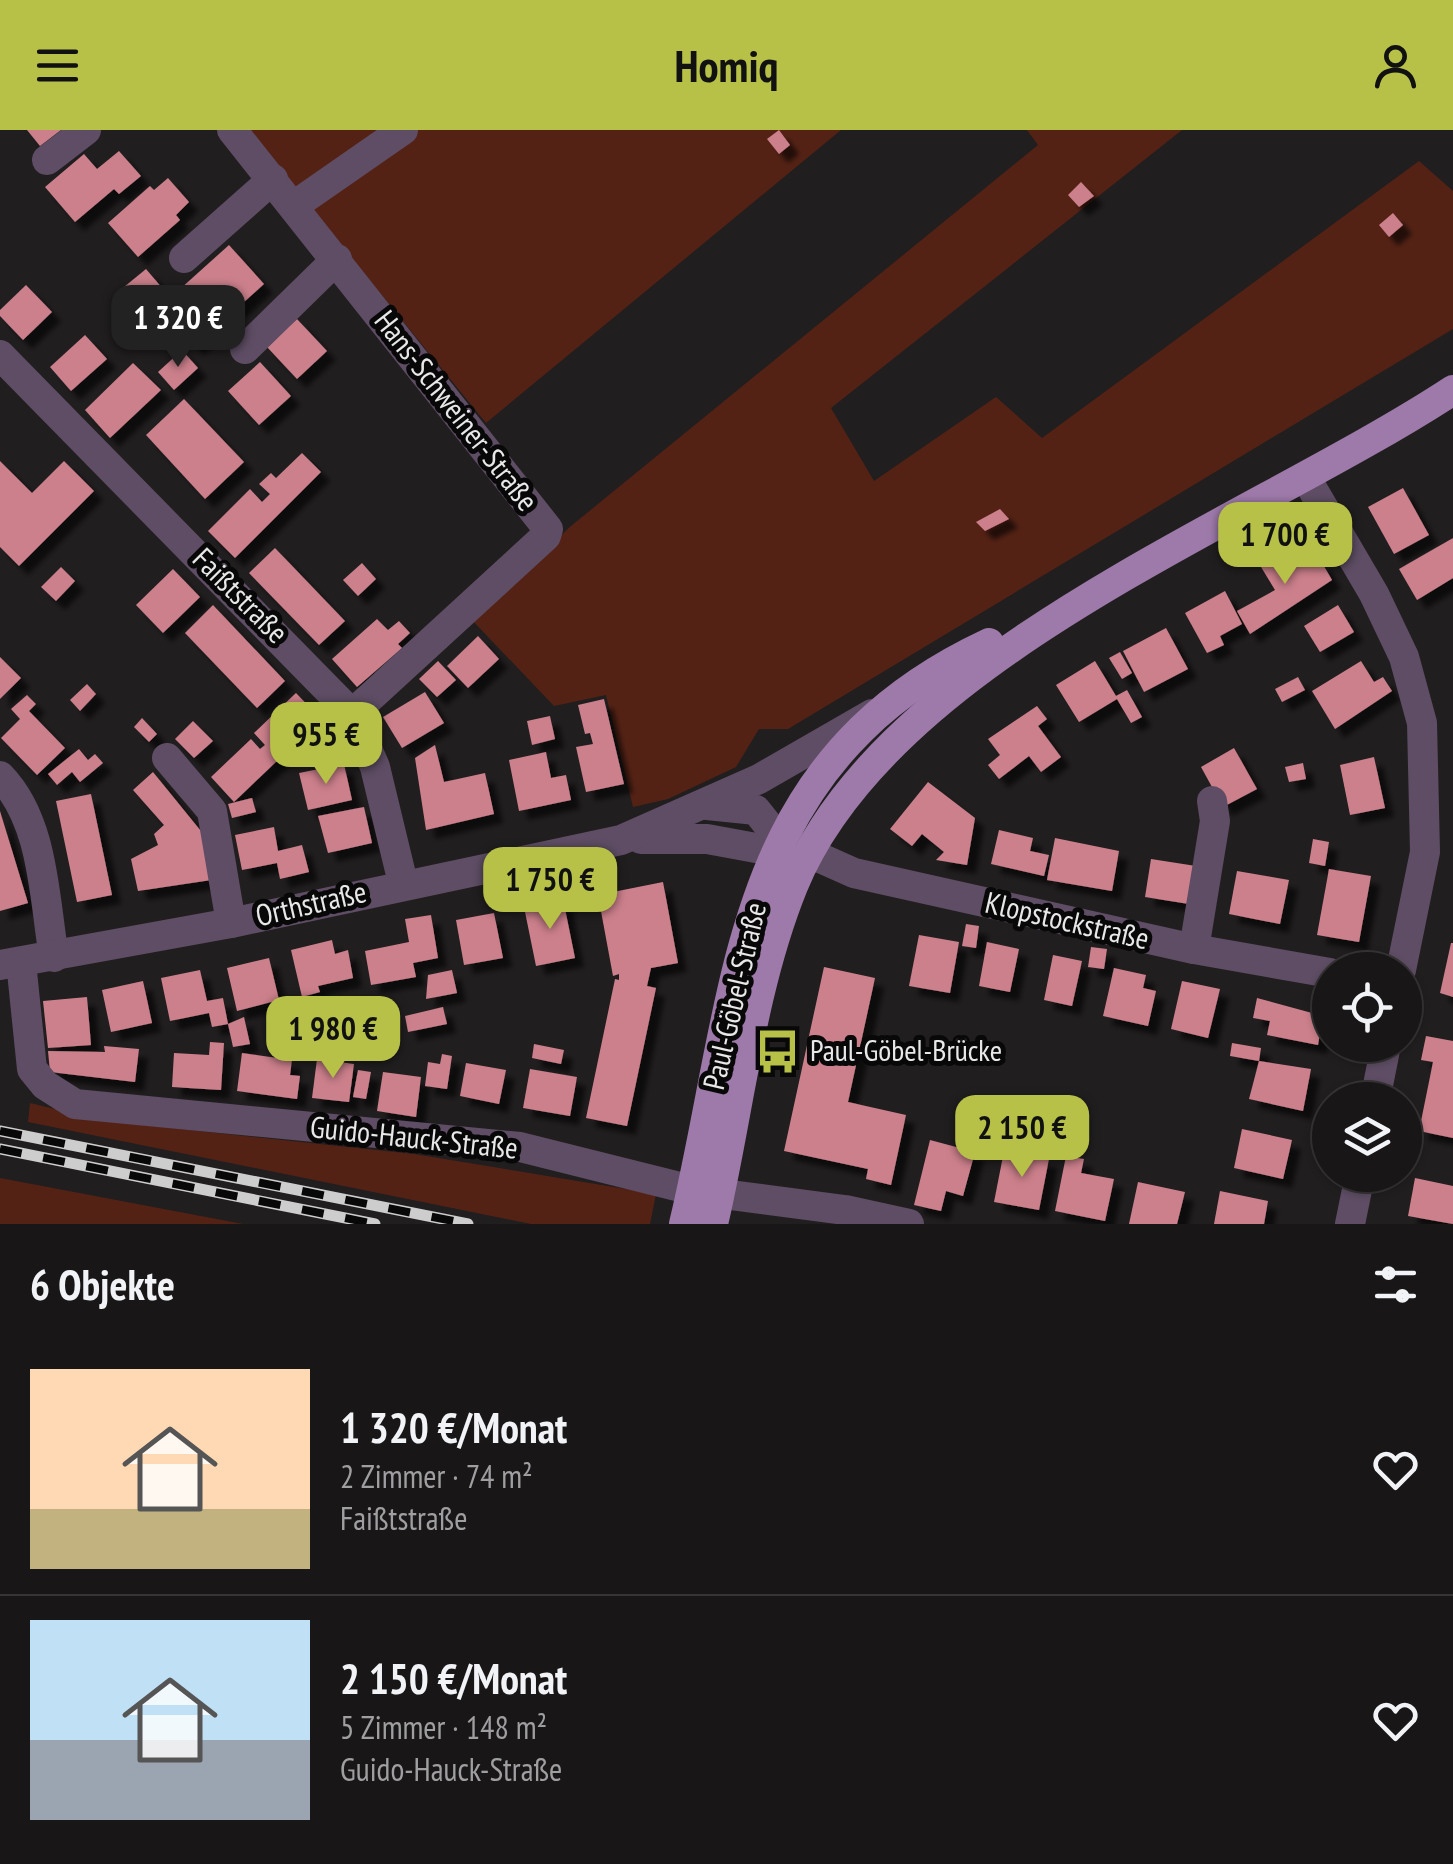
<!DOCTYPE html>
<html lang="de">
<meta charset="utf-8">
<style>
body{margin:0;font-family:"PT Sans Narrow",sans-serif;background:#221f20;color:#f1f3f6;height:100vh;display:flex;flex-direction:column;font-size:38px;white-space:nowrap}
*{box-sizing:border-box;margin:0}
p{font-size:32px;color:#9f9fa1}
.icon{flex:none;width:55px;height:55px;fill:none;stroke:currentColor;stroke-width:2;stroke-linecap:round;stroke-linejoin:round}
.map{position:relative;height:1094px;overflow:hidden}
.panel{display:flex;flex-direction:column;background:#191617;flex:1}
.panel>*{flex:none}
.fabs{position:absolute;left:1312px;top:822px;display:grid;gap:20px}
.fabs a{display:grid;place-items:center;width:110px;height:110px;border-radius:50%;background:#191617;box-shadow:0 2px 8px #0004,0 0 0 2px #373536;font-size:50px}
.price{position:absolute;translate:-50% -85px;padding:0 22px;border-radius:20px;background:#b7c148;color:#111;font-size:32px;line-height:65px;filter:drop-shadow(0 2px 5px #0008)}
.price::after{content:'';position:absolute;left:50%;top:60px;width:30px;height:22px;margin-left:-15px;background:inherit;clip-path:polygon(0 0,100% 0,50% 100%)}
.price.on{background:#222;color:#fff}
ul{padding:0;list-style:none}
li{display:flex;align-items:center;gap:30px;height:250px;padding:0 30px}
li+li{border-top:2px solid #373536}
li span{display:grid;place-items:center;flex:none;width:280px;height:200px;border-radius:0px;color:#555}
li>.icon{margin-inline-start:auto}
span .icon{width:120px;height:120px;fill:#fffc;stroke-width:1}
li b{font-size:42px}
h2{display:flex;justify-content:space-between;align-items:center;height:120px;padding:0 30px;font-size:42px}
header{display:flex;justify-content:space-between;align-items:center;height:130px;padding:0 30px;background:#b7c148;color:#111;font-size:45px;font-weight:600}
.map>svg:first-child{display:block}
.green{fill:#542215}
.building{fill:#cc808c;filter:url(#shadow)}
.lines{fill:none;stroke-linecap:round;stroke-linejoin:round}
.minor{stroke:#5e4d64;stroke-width:30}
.major{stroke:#9e7aaa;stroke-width:30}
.rail-casing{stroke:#cecdce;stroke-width:11}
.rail{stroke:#090809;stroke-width:8;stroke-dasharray:22;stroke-linecap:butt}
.labels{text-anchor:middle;stroke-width:10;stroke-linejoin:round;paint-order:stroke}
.street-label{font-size:30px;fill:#e9e8e9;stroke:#090809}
.poi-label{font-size:30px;fill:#e9e8e9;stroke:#090809;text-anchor:start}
</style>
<header><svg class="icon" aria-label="menu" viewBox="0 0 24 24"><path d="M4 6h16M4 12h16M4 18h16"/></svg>Homiq<svg class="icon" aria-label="person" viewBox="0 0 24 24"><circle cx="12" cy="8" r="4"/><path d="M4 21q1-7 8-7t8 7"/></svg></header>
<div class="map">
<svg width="1453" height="1094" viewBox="0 0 1453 1094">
<defs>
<filter id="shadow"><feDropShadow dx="9" dy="9" stdDeviation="2.5" flood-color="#0009"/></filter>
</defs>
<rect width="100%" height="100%" fill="#211e1f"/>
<g class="green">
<polygon points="247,0 841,0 486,293"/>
<polygon points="1027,0 1182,0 831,278 874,351 996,267 1042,308 1419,31 1453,61 1453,199 788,599 759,599 736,637 668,669 633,677 606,565 554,576 471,489 571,396 1038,15"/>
<polygon points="30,973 105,991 414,1024 656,1064 650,1094 531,1094 28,992"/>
<polygon points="0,1048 243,1094 0,1094"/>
</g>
<g class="building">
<polygon points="27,0 61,0 40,16"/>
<polygon points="779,0 790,15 779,24 767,9"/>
<polygon points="119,21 141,46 119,64 114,59 75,92 45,57 84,24 97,39"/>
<polygon points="168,48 189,72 176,85 180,90 138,127 108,93 150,56 154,60"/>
<polygon points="1081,52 1094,66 1079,77 1068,65"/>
<polygon points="1393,83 1403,95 1389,107 1379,95"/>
<polygon points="229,115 264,154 195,216 160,177"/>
<polygon points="146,139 169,166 148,184 124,157"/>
<polygon points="26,155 52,182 23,210 0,186 0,180"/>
<polygon points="297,189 327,221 297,249 267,217"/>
<polygon points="85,205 107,229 71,261 50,237"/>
<polygon points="182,220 198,238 174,260 158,242"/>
<polygon points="260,232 291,266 259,295 228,261"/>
<polygon points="133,233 161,260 110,308 85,280"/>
<polygon points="184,269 244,332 205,369 146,305"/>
<polygon points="302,323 321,342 235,428 208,401 250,359 262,372 270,364 259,354 271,343 276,348"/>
<polygon points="0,331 32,363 64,331 94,361 19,436 0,417"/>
<polygon points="1403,358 1429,405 1394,424 1368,377"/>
<polygon points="1000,379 1009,389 985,401 976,392"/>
<polygon points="1453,408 1453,448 1417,470 1399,439"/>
<polygon points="1301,414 1314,435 1321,431 1332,450 1250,504 1237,481 1275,460 1261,437"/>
<polygon points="275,418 345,491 319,515 249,443"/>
<polygon points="362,433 376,449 358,466 343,450"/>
<polygon points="61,437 75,451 56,471 41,457"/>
<polygon points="173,439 200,467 163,503 136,475"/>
<polygon points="1225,461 1242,494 1220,506 1224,515 1207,523 1185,483"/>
<polygon points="213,475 285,551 257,578 185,503"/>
<polygon points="1338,475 1354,502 1320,522 1304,496"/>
<polygon points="377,489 388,500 399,491 410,503 398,514 402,518 357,557 332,529"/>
<polygon points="1166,498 1188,539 1144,562 1123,521"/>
<polygon points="478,506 499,529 468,558 447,536"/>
<polygon points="1120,522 1132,543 1122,549 1109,528"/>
<polygon points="0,527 21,548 0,569"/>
<polygon points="438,531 456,550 437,567 419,549"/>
<polygon points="1095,531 1116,566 1127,560 1142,587 1131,593 1117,569 1079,592 1056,555"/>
<polygon points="1361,531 1374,552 1383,547 1392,561 1335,599 1312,561"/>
<polygon points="1298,547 1305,560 1282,572 1275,559"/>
<polygon points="87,554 96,564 80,581 70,570"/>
<polygon points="425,562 444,593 402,618 383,587"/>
<polygon points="296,563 321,589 234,672 211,647 251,609 260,619 265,615 254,603"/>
<polygon points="27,565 36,574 29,581 65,618 37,645 1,608 20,589 11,579"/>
<polygon points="604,569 624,654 586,662 576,617 593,614 590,603 585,604 578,575"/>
<polygon points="1037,576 1047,589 1038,596 1061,627 1041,642 1029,626 999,649 988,635 1000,625 988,609"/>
<polygon points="550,586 555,609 532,615 527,591"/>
<polygon points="142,588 157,604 149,612 134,597"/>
<polygon points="193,591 213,611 194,628 175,609"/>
<polygon points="435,615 444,652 485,643 494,684 426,700 415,628"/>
<polygon points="1234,618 1257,659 1223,677 1201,637"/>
<polygon points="79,619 88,630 95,624 103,633 80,652 72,642 57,655 48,644"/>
<polygon points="546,622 551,648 566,645 571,670 519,681 509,630"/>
<polygon points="1374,627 1385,678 1350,685 1340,635"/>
<polygon points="1303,633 1306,649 1289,652 1285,637"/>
<polygon points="344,634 352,670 308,680 299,643"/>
<polygon points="153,642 209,711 218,749 138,761 131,729 158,715 154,704 164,695 133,660"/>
<polygon points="928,652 975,688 967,735 936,730 944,722 922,704 912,716 890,699"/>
<polygon points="91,664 112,765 77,772 56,671"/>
<polygon points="252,668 256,682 232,688 228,674"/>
<polygon points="364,677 372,713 328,723 318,686"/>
<polygon points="0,681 28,773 0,781"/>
<polygon points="274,697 278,721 302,715 309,742 280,749 277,733 242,740 235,705"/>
<polygon points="999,700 1033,708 1030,721 1049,725 1044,746 991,734"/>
<polygon points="1055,708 1119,721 1112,761 1047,750"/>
<polygon points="1313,709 1329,712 1325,736 1309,733"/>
<polygon points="1151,729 1196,736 1189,774 1145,767"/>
<polygon points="1329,739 1371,746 1359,812 1317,805"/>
<polygon points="1237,741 1289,750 1280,794 1229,784"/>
<polygon points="663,752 678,833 651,838 647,856 656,858 627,996 586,988 615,849 619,850 619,844 613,846 598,765"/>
<polygon points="563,769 575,828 536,836 524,777"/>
<polygon points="494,783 503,828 464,835 456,790"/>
<polygon points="431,785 438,828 413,833 416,847 371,855 365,821 409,812 405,789"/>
<polygon points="966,794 979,796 976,818 962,816"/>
<polygon points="919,805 959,812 950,863 909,856"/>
<polygon points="332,810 335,824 348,820 353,848 318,856 320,862 302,867 291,820"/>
<polygon points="987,812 1019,819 1010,862 979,856"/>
<polygon points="1451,813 1453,813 1453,867 1440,863"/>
<polygon points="1091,817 1107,819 1104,839 1088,837"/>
<polygon points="1053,825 1082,831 1072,876 1044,870"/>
<polygon points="269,828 279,870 237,881 227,838"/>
<polygon points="824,837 875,848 848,972 906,985 891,1055 866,1049 868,1039 784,1021"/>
<polygon points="1114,838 1146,845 1143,858 1156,861 1148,896 1103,886"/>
<polygon points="200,840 207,871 223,868 228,894 244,887 250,914 233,917 228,894 212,897 209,883 170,891 161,848"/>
<polygon points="452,840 457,863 426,869 428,845"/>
<polygon points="143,851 152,893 111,902 102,860"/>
<polygon points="1182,851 1220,859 1208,908 1171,899"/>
<polygon points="87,867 91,915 48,918 43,871"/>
<polygon points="1257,868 1323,886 1318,915 1267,905 1270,891 1253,888"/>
<polygon points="289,872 296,901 283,904 276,874"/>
<polygon points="443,877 447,894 408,902 405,886"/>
<polygon points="1426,906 1453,911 1453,1008 1419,1001 1433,932 1421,930"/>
<polygon points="210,912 224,913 221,960 172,957 174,923 209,925"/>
<polygon points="1232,913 1261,918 1259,931 1230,926"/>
<polygon points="534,914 564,920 561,934 532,928"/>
<polygon points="104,916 139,919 135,952 50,942 48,921 105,922"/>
<polygon points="242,923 292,930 290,945 300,946 297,969 237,961"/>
<polygon points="442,924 452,926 447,959 425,956 428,932 440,934"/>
<polygon points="317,929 354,934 349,972 312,968"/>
<polygon points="1259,931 1311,939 1303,981 1249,969"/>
<polygon points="466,933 506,940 499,974 460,966"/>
<polygon points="530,939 577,947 570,986 523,978"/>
<polygon points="358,940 371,942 366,969 353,967"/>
<polygon points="383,942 421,947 416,987 377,981"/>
<polygon points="1242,999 1292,1010 1283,1049 1234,1038"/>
<polygon points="930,1010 975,1022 963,1066 946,1061 941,1081 914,1075"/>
<polygon points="1004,1021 1049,1029 1039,1080 994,1072"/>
<polygon points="1066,1026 1084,1029 1081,1043 1114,1049 1105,1091 1055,1081"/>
<polygon points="1415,1048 1453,1056 1453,1094 1408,1086"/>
<polygon points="1138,1052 1185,1062 1177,1094 1129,1094"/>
<polygon points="1220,1061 1268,1071 1264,1094 1214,1094"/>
</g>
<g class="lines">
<g class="minor">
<polyline points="232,0 548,399 546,406 352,584"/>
<polyline points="47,30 86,0"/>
<polyline points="295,75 403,0"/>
<polyline points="184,128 273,49"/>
<polyline points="245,219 337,129"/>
<polyline points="0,225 352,584 375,637 403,753"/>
<polyline points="1306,348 1374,464 1404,527 1422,593 1425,722 1401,840"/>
<polyline points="167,628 212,681 231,793"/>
<path d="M0 646C44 691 44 767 54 827"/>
<polyline points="707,675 756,680 780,710 854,743 1194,819 1330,843"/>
<polyline points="641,709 707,709 756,718 780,710"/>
<polyline points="1194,819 1215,691 1212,671"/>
<polyline points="21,832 32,939 45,955 75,974 520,1017 692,1060 845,1080 909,1094"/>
<polyline points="0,835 231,793 621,710 759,649 872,584"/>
<polyline points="1375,970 1386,915"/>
<polyline points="1350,1094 1360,1045"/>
</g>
<g class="major">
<path d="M684 1094C741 855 732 633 989 513"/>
<path d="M713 1094C739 983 750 862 793 756 888 525 1252 392 1453 260"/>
</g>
<defs>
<g id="rail">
<polyline points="0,1001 468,1094"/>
<polyline points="0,1019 375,1094"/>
</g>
</defs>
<use href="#rail" class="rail-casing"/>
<use href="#rail" class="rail"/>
</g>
<defs>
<symbol id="bus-bare" viewBox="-9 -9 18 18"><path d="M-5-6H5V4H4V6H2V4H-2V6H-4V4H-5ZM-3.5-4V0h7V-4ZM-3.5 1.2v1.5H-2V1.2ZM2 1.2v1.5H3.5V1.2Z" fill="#b7c148" stroke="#090809" stroke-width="2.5" paint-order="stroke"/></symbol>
</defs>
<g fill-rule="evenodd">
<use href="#bus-bare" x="746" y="890" width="63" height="63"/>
</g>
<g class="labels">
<g class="street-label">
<text transform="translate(456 281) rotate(52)" y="10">Hans-Schweiner-Straße</text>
<text transform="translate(240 466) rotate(45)" y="10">Faißtstraße</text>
<text transform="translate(311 774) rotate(-13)" y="10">Orthstraße</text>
<text transform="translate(1067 791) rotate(13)" y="10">Klopstockstraße</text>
<text transform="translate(735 866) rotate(-77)" y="10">Paul-Göbel-Straße</text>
<text transform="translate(414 1008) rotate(6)" y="10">Guido-Hauck-Straße</text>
</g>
<g class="poi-label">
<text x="810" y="931">Paul-Göbel-Brücke</text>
</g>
</g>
</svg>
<div class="fabs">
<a><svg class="icon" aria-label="locate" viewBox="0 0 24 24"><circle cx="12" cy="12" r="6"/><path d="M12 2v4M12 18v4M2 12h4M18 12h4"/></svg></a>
<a><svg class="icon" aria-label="layers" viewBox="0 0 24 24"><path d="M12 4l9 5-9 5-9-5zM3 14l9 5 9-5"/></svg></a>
</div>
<b class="price on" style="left:178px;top:240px">1 320 €</b>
<b class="price" style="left:1285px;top:457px">1 700 €</b>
<b class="price" style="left:326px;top:657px">955 €</b>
<b class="price" style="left:550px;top:802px">1 750 €</b>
<b class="price" style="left:333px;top:951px">1 980 €</b>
<b class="price" style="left:1022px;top:1050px">2 150 €</b>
</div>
<section class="panel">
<h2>6 Objekte<svg class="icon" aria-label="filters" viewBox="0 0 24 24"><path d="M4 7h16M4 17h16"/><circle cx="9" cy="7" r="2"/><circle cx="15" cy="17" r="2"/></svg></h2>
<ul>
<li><span style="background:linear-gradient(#ffd9b3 70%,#c2b280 0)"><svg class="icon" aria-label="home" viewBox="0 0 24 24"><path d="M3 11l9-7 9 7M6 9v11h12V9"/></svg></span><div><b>1 320 €/Monat</b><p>2 Zimmer · 74 m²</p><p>Faißtstraße</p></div><svg class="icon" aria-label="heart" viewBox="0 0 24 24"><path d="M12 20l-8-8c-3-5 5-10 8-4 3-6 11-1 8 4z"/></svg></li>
<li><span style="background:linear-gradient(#bfe0f5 60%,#9aa5b1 0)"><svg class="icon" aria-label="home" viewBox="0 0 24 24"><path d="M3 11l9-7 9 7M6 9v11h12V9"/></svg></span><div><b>2 150 €/Monat</b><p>5 Zimmer · 148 m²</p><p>Guido-Hauck-Straße</p></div><svg class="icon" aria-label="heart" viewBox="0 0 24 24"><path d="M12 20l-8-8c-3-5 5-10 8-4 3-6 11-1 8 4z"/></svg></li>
</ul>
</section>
